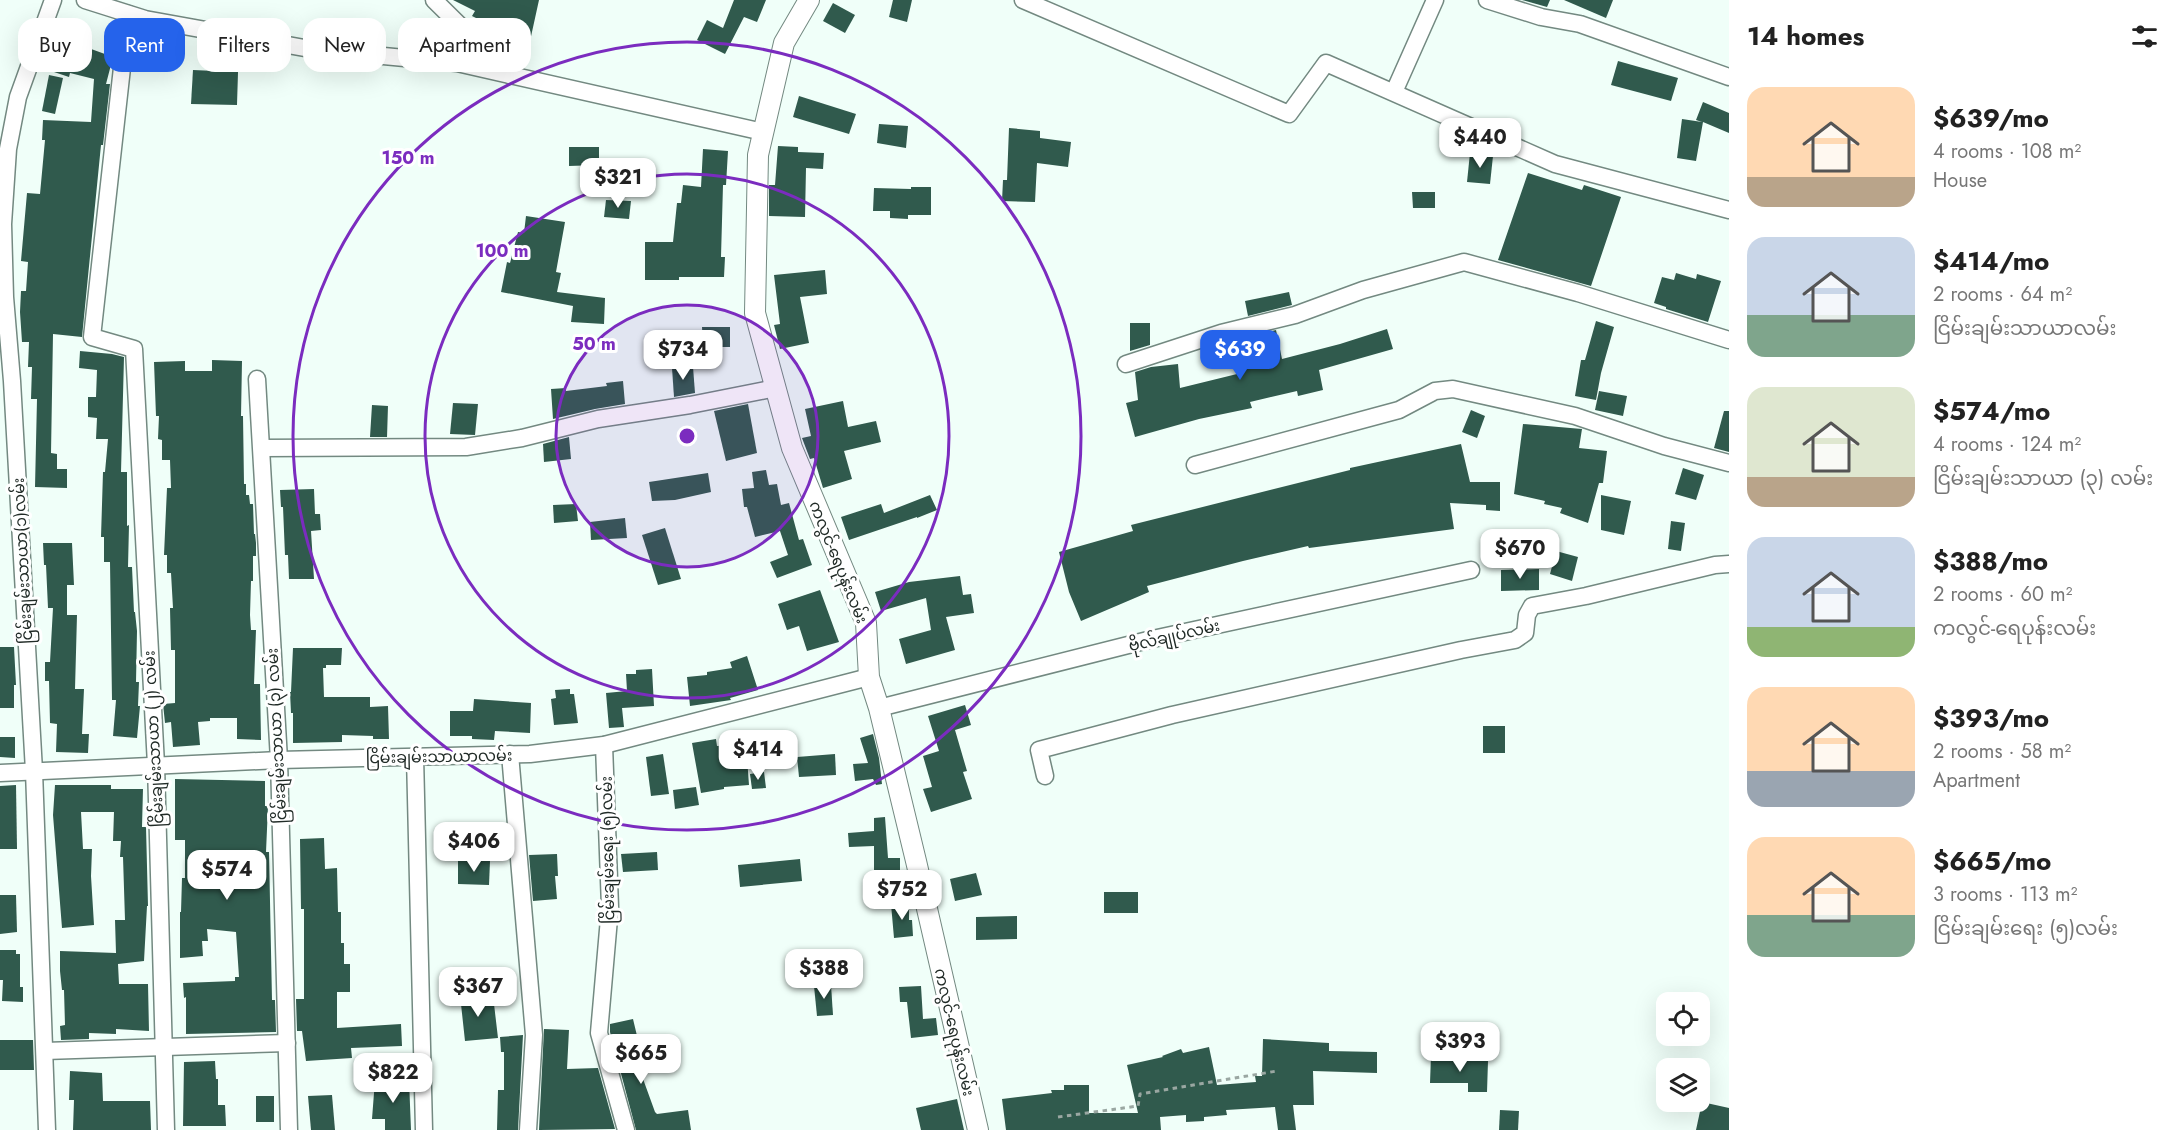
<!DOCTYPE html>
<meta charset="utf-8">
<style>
body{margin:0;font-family:Jost,"Noto Sans Myanmar",sans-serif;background:#f2f2f2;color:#222;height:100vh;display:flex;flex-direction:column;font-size:22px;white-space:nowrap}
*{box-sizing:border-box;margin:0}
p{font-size:20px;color:#767676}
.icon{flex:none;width:33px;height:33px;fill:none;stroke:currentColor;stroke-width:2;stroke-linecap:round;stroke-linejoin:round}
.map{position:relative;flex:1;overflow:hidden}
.sheet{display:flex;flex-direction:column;background:#fff;width:450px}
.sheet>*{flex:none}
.banner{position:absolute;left:18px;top:18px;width:570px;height:54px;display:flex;gap:12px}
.buttons{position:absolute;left:1656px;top:992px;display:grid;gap:12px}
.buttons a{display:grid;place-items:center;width:54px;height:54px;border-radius:12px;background:#fff;box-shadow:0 6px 24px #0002;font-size:30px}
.price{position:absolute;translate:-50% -51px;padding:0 14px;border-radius:12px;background:#fff;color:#222;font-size:20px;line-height:39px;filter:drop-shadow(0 2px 3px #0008)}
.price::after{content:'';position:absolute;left:50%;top:36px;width:18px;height:14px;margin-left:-9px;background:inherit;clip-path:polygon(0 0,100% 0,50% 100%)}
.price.on{background:#2563eb;color:#fff}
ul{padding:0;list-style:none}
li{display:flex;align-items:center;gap:18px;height:150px;padding:0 18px}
li span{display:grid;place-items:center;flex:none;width:168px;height:120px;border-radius:18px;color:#555}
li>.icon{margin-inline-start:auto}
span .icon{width:72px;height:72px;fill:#fffc;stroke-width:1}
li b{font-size:26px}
h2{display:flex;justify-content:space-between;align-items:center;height:72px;padding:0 18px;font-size:26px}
.pill{padding:0 21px;border-radius:18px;background:#fff;box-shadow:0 6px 24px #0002;font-size:21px;line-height:54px}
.pill.on{background:#2563eb;color:#fff}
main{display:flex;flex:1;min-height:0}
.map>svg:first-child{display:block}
.building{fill:#305a4d}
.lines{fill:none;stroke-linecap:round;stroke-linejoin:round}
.minor-casing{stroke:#738981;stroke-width:19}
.tertiary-casing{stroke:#738981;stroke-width:22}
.path{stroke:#9aa7a2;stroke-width:3;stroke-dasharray:4.5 4.5;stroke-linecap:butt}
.minor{stroke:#fff;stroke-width:16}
.tertiary{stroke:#fff;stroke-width:20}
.ring{fill:none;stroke:#7b2cbf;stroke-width:3}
.labels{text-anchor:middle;stroke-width:6;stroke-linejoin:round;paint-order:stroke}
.street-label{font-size:16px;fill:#212b27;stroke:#fff}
.centre{fill:#7b2cbf;stroke:#fff;stroke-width:3}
.ring-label{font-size:18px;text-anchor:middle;font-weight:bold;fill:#7b2cbf;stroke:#fff;stroke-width:6;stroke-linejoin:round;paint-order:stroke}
</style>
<main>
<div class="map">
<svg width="1729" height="1130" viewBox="0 0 1729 1130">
<rect width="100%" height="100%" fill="#f0fff9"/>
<g class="building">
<polygon points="453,0 539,0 530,41 492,34 494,27 472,16 475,11"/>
<polygon points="734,0 766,0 757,22 744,17 725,54 697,40 707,20 723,28"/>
<polygon points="893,0 912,0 907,22 889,17"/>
<polygon points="1522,0 1550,0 1547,7"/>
<polygon points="1564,0 1613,0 1606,18"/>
<polygon points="833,3 855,15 845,33 823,21"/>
<polygon points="83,46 113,57 106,84 110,84 103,145 101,145 82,337 53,334 51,453 57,454 57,469 67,469 67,488 35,487 37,399 31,399 32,367 28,367 29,342 22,342 20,312 21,291 26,291 28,262 21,261 27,193 40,194 45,140 42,140 43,120 91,122 94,79 70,73 69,77 54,72 61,50 80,56"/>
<polygon points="1618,61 1678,78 1671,101 1611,85"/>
<polygon points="193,70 238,72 237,105 191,104"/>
<polygon points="49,75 63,78 55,114 42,111"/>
<polygon points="799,96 856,114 849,134 793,117"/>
<polygon points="1703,102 1729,113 1729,133 1703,122 1696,161 1677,158 1682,119 1702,122 1696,120"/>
<polygon points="879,124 908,126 906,148 877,143"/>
<polygon points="1009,128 1040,131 1040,138 1071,142 1068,167 1037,163 1035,202 1002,201 1003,180 1007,180"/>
<polygon points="778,146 798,147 798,152 824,153 823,169 806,168 805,217 769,216 769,185 775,185"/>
<polygon points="569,147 599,147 599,165 569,166"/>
<polygon points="703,149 728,151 726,185 723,185 721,257 725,257 724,277 679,277 679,280 645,280 645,242 673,242 677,203 681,203 683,185 701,187"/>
<polygon points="1470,153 1493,156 1490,184 1467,182"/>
<polygon points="1528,173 1582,190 1584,185 1621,197 1591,286 1498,260"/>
<polygon points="911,187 931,187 931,215 908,215 908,219 890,218 890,211 873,211 874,188 911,189"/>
<polygon points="1412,192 1435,192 1435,208 1413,208"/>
<polygon points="606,200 631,201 629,219 604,217"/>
<polygon points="526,216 565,222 556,272 561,273 557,292 605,298 604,324 571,322 573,306 501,292 507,262 510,263 518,232 524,233"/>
<polygon points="825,270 827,294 800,297 809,343 780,349 774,325 780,324 774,275"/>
<polygon points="1676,273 1696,279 1697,274 1721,281 1708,322 1666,309 1666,307 1654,303 1662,277 1674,280"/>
<polygon points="1289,292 1292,305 1248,316 1245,301"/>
<polygon points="1596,321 1614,327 1601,373 1596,400 1575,396 1581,360 1585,360"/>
<polygon points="1130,323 1150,323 1150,345 1130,351"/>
<polygon points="702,327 730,327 730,347 703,347"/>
<polygon points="1387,329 1393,349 1319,370 1323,390 1298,396 1297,391 1250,402 1252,408 1199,419 1135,437 1126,403 1138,400 1135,372 1151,367 1178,364 1180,388 1237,374 1232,345 1253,341 1252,336 1276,330 1282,359 1340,344"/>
<polygon points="80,351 112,354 124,357 121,472 127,472 127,526 129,525 128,567 132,567 134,612 135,612 137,631 136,682 139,682 138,706 140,706 137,738 113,736 116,700 112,700 110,562 104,562 104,537 101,537 103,472 105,472 108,439 96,439 97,418 88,417 88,397 96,397 97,370 79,368"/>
<polygon points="212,360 242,361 241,416 243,416 244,484 246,484 246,495 249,495 250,504 253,504 254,534 255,534 256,543 256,556 253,556 253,581 251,581 250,615 251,630 256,630 254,684 260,684 261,740 237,739 237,718 210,718 210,721 198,722 200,745 173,747 171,722 165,723 163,704 175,703 175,650 171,650 170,608 173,608 171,573 167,573 167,555 164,555 167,488 171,488 170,460 162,460 162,440 158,439 159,416 156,416 154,362 185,361 185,371 212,371"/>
<polygon points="693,367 695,393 674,397 672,368"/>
<polygon points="623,381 625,404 595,409 553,419 551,389 566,388 566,391 607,386 606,383"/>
<polygon points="1599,391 1627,396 1623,416 1595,410"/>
<polygon points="843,401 848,427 876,421 881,442 844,451 852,479 823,488 814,458 810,459 802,438 811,436 805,409"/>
<polygon points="453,403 478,404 475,435 450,434"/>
<polygon points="748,404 757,453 726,461 714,411"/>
<polygon points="372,405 388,406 387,437 370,437"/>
<polygon points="1471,410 1485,416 1477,438 1462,432"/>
<polygon points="1724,411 1729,411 1729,452 1714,448"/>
<polygon points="1523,424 1582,429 1579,448 1607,451 1603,483 1599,483 1588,523 1560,513 1562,508 1544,504 1545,501 1514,494"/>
<polygon points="569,437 571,459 544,462 543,444"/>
<polygon points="1461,444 1470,482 1500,482 1500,511 1486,510 1486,505 1450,503 1454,529 1309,548 1308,546 1243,561 1147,586 1149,592 1081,621 1069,592 1059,552 1133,531 1131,525 1350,470 1350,468"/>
<polygon points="1683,468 1704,475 1696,500 1675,494"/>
<polygon points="766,470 769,485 777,484 781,505 789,503 799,540 803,539 812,565 777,578 770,562 788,555 780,531 755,537 747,507 744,507 742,489 754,488 752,472"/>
<polygon points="708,473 711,492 675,500 652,501 649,482"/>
<polygon points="314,489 315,514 320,514 321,530 311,531 314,579 289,579 288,555 285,555 283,507 281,507 280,490"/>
<polygon points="930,495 937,510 917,518 917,517 849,540 841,517 881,504 884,513"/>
<polygon points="1601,495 1631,501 1624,535 1601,530"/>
<polygon points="576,504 578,521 554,523 553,505"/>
<polygon points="625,518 627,538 591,540 590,522"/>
<polygon points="1671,521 1685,523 1681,551 1668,549"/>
<polygon points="665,528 681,579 658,585 642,535"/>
<polygon points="43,543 72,543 74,585 67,585 67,615 77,615 75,689 84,689 82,734 89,734 88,753 56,752 57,724 50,723 49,681 45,681 45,662 50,662 53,608 48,608 46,565 44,565"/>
<polygon points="1556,551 1578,557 1572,581 1550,574"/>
<polygon points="1539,569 1539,590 1501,591 1501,570"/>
<polygon points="960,576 963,595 971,594 974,613 946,617 955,650 906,664 899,639 931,630 926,598 881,611 875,592 909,582"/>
<polygon points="820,590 839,642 807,651 799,626 787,630 778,604"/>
<polygon points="0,647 14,647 16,685 14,685 14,708 0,708"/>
<polygon points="293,648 342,648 341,665 326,665 326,668 323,668 324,697 370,697 370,707 388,706 389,739 373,739 373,736 342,735 342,742 293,743 293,713 291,713 290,692 291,692"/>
<polygon points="747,656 758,690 730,698 731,700 690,706 687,677 707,675 707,672 732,668 730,662"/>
<polygon points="652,669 654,706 622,708 624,727 609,728 606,693 627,691 626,674 636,674 636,670"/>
<polygon points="570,689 570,694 574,694 578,723 554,725 551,699 556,698 555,690"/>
<polygon points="474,699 531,703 530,733 495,731 494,740 472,739 472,736 450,736 450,711 473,711"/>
<polygon points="965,705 971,725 955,730 967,771 963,772 972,799 931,812 923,789 932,787 923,756 939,751 928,716"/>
<rect x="1483" y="726" width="22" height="27"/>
<polygon points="873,734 879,758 882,784 876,785 873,779 855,781 853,764 868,763 860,738"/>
<polygon points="0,737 15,737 15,758 0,757"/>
<polygon points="716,739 717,746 746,744 749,785 724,787 724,789 701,793 692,743"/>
<polygon points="663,754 669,794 651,796 646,757"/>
<polygon points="835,754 836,775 799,777 797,757"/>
<polygon points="764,772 766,788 752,789 750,774"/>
<polygon points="175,779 265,781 265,806 268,806 266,852 269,852 272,1000 275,1000 276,1032 186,1034 186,997 184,998 183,983 235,981 235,977 239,977 236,932 207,929 208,941 202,941 203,956 180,958 180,912 181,912 182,878 185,878 185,840 175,840"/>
<polygon points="16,785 17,849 0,849 0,786"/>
<polygon points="55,785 111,785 111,789 143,789 142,827 146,827 148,906 147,906 144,961 118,964 119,984 148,984 149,1031 116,1029 116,1034 89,1033 89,1039 61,1040 60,1026 65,1025 64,990 62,990 60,971 60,951 116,953 115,920 125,920 123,857 120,857 121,841 113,841 114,812 81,812 83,849 92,849 91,876 94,925 62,928 53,815"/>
<polygon points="696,787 699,805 675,809 673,790"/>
<polygon points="885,817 888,858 900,858 900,873 874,873 874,846 849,847 848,833 874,831 874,818"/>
<polygon points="324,838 325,869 337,868 338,912 341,912 341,943 344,943 344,964 350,964 350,992 337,992 337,1028 401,1024 402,1046 351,1048 352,1058 306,1061 302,1031 297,1031 296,999 304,999 304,909 301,909 300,839"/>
<polygon points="657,852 658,870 623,872 621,854"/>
<polygon points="557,854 558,876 555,876 557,899 533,901 529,855"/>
<polygon points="800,859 802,881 740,887 738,865"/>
<polygon points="458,861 490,861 489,885 458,884"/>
<polygon points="976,873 982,895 955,901 950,879"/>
<rect x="1104" y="892" width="34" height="21"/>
<polygon points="0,895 16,895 17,932 0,934"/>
<polygon points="909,903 909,920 912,920 913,936 894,938 891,904"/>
<polygon points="1017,916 1017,939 976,940 976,917"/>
<polygon points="0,950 16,950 16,954 20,954 20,987 23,987 23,1002 2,1001 3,980 0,980"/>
<polygon points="831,985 833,1015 817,1016 814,986"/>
<polygon points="921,986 923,1019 936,1018 938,1035 911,1038 907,1002 900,1002 899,987"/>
<polygon points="481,993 482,1005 494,1004 498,1038 465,1041 460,995"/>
<polygon points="633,1019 638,1040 630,1043 655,1112 657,1114 688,1110 691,1130 636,1130 610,1032 610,1024"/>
<polygon points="544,1029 569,1030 567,1069 598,1068 615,1129 539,1130"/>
<polygon points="523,1035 518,1130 497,1130 498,1090 504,1090 504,1052 501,1052 500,1037"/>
<polygon points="1263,1039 1329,1043 1329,1051 1377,1052 1377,1073 1313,1071 1314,1105 1293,1105 1296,1130 1278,1130 1275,1107 1226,1110 1227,1115 1204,1117 1204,1121 1186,1122 1186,1115 1160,1117 1161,1130 1006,1130 1002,1099 1052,1093 1051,1090 1064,1090 1064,1085 1089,1085 1089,1113 1138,1113 1127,1065 1163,1057 1162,1056 1181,1049 1183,1053 1209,1047 1217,1085 1256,1082 1255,1076 1262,1076"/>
<polygon points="0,1040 33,1040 34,1070 0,1070"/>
<polygon points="1431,1055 1448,1055 1448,1060 1488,1061 1487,1092 1468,1092 1468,1083 1430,1083"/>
<polygon points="215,1061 216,1079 218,1079 218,1105 225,1105 226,1126 183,1126 184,1062"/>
<polygon points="70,1071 102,1073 103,1101 150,1101 151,1130 73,1130 74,1100 69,1100"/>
<polygon points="375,1080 409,1080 411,1130 385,1130 385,1119 372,1119"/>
<polygon points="332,1095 335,1130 311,1130 308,1096"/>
<rect x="256" y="1096" width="18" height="26"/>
<polygon points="957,1099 964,1130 921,1130 916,1108"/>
<polygon points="1702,1102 1729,1108 1729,1130 1696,1130"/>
<polygon points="1500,1110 1519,1111 1518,1130 1499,1130"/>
</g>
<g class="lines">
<defs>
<g id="minor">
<polyline points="85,0 145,19 310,49 457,63 763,132"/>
<polyline points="434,0 510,75"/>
<polyline points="1023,0 1289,114 1326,63 1555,164 1729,210"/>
<polyline points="1487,0 1541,17 1580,24 1729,77"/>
<polyline points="128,14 92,337 134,349 156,765 166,1130"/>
<polyline points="1394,92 1435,0"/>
<polyline points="1126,364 1221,333 1295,315 1363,290 1464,262 1578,293 1729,340"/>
<polyline points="257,379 279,760 289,1130"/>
<polyline points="262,448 466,447 522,438 598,419 690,405 776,388"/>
<polyline points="1195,465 1399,410 1435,391 1453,389 1575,416 1664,446 1729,463"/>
<polyline points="879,708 1148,640 1471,570"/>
<polyline points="604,745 610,907 599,1033 626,1130"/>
<polyline points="510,754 534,1035 528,1130"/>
<polyline points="415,756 424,1130"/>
<polyline points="0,773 279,760 530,754 604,745 869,677"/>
<polyline points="1045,776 1039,750 1172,715 1461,650 1515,640 1525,633 1527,615 1532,606 1586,596 1715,565 1729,564"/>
<polyline points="45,1051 287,1043"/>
<polyline points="47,1130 34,771 12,381 5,297 3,224 8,149 18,97 53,0"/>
</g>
<polyline id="tertiary" points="809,0 784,43 758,155 755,313 792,448 866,623 869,677 879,708 916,861 978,1130"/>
</defs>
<use href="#minor" class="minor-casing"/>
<use href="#tertiary" class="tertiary-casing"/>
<polyline class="path" points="1058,1117 1138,1106 1140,1094 1277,1071"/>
<use href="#minor" class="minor"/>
<use href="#tertiary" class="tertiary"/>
</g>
<circle cx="687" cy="436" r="131" fill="#7b2cbf" fill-opacity=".12"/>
<g class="ring">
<circle cx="687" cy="436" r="131"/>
<circle cx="687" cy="436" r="262"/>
<circle cx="687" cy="436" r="394"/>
</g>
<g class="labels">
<g class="street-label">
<text transform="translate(22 561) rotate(-93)" y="6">ငြိမ်းချမ်းသာယာ(၁)လမ်း</text>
<text transform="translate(839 562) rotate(68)" y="6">ကလွင်-ရေပုန်းလမ်း</text>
<text transform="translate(1174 635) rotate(-13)" y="6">ဗိုလ်ချုပ်လမ်း</text>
<text transform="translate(276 736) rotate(-93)" y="6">ငြိမ်းချမ်းသာယာ (၃) လမ်း</text>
<text transform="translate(153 739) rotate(-93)" y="6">ငြိမ်းချမ်းသာယာ (၂) လမ်း</text>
<text transform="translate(439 756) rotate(-1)" y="6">ငြိမ်းချမ်းသာယာလမ်း</text>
<text transform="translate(607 850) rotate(-91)" y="6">ငြိမ်းချမ်းရေး (၅)လမ်း</text>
<text transform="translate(955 1032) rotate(77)" y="6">ကလွင်-ရေပုန်းလမ်း</text>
</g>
</g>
<circle cx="687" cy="436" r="9" class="centre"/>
<g class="ring-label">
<text x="408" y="164">150 m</text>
<text x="502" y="257">100 m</text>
<text x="594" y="350">50 m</text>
</g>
</svg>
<div class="buttons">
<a><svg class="icon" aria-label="locate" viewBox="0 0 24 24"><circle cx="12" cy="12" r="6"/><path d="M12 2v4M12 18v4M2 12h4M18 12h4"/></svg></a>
<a><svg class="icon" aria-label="layers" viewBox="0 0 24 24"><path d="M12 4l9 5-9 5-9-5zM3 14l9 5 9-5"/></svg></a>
</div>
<b class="price" style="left:1480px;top:169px">$440</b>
<b class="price" style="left:618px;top:209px">$321</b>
<b class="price" style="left:683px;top:381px">$734</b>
<b class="price on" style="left:1240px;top:381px">$639</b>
<b class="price" style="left:1520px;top:580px">$670</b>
<b class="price" style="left:758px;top:781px">$414</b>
<b class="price" style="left:474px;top:873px">$406</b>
<b class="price" style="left:227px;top:901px">$574</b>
<b class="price" style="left:902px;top:921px">$752</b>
<b class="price" style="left:824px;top:1000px">$388</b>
<b class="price" style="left:478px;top:1018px">$367</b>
<b class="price" style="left:1460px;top:1073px">$393</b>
<b class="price" style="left:641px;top:1085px">$665</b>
<b class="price" style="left:393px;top:1104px">$822</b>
<div class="banner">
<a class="pill">Buy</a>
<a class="pill on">Rent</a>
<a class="pill">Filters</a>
<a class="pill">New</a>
<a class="pill">Apartment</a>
</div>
</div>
<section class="sheet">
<h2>14 homes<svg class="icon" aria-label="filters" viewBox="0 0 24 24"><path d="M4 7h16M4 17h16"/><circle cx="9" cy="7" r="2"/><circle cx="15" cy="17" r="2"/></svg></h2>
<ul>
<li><span style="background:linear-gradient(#ffd9b3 75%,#b9a48a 0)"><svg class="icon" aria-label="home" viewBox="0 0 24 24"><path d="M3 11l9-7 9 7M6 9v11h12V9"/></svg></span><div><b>$639/mo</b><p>4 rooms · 108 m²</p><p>House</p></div></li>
<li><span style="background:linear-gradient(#c9d6e8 65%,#7fa58c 0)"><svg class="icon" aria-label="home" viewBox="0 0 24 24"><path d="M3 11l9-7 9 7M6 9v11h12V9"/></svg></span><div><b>$414/mo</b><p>2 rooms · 64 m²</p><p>ငြိမ်းချမ်းသာယာလမ်း</p></div></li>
<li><span style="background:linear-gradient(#dfe7d0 75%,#b9a48a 0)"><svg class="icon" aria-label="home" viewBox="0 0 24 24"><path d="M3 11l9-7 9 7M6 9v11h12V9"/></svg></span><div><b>$574/mo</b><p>4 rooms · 124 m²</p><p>ငြိမ်းချမ်းသာယာ (၃) လမ်း</p></div></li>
<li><span style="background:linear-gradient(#c9d6e8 75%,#8fb573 0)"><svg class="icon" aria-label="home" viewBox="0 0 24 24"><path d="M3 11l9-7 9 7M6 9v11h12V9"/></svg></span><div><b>$388/mo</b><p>2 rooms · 60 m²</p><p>ကလွင်-ရေပုန်းလမ်း</p></div></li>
<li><span style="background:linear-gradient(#ffd9b3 70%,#9aa5b1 0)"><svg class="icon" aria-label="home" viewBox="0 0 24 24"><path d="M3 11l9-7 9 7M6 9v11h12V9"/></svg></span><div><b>$393/mo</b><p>2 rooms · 58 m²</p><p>Apartment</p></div></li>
<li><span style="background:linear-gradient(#ffd9b3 65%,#7fa58c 0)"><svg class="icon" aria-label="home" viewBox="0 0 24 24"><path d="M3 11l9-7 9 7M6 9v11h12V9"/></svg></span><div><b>$665/mo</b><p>3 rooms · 113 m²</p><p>ငြိမ်းချမ်းရေး (၅)လမ်း</p></div></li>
</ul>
</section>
</main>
